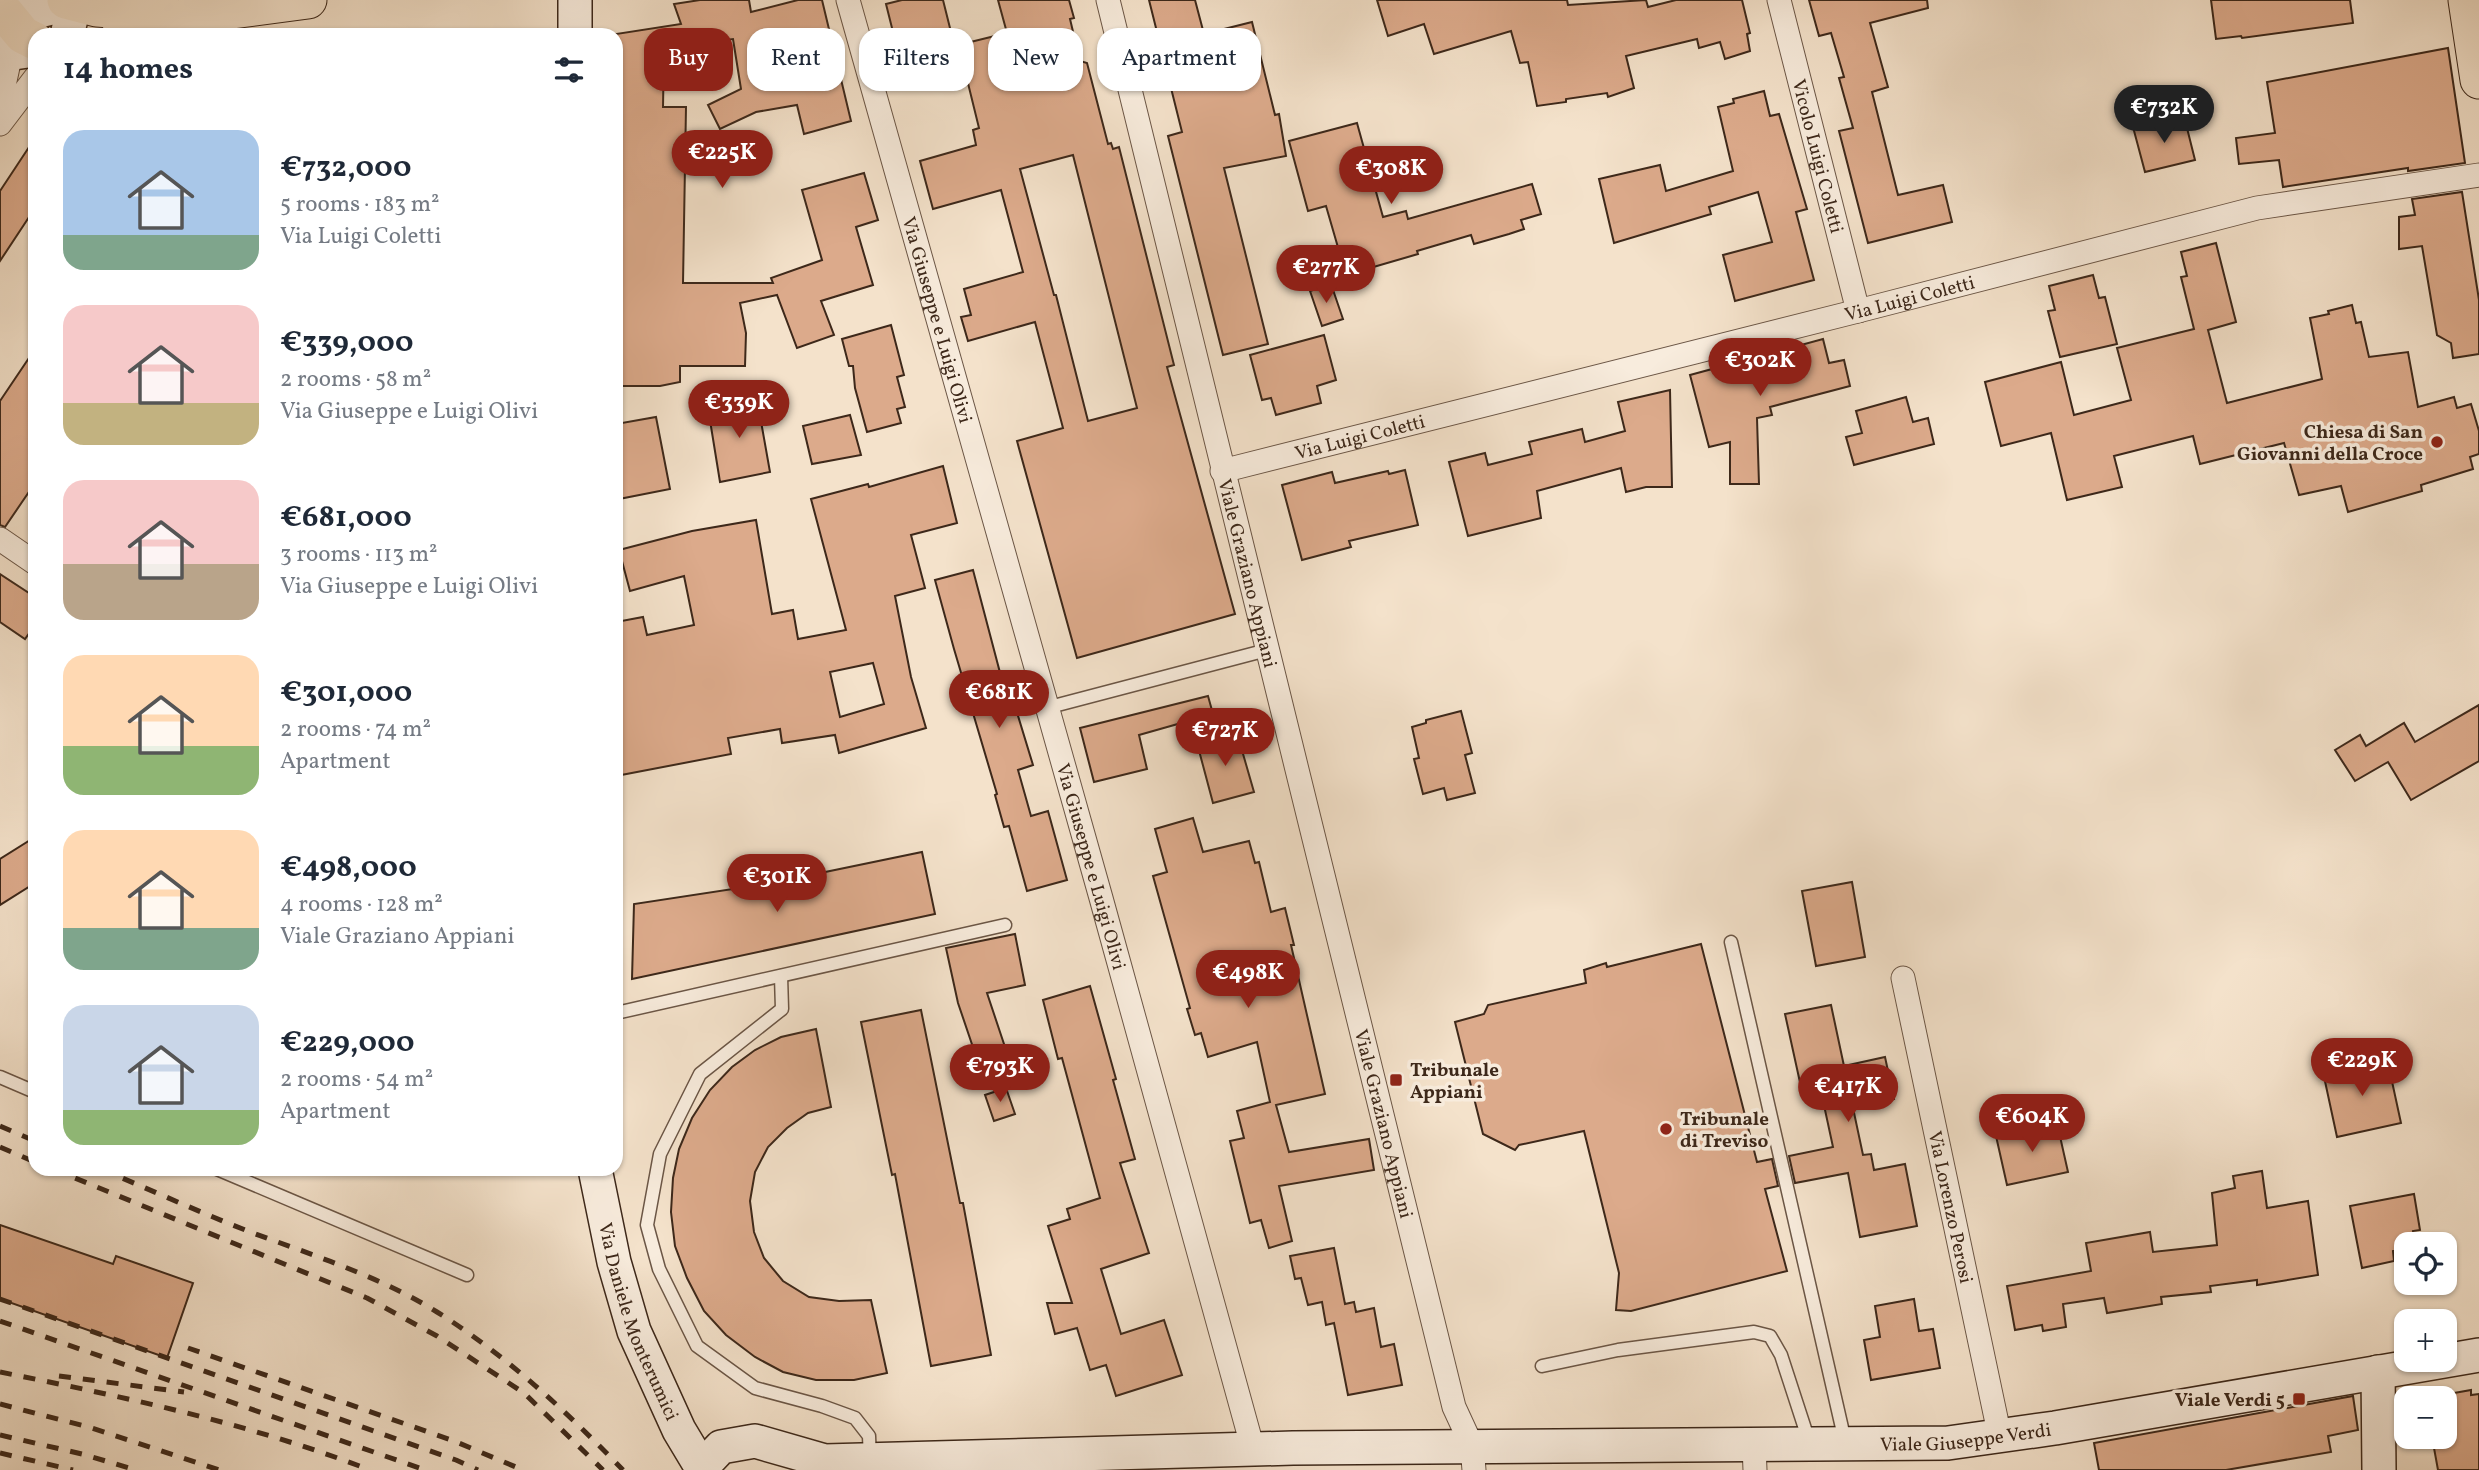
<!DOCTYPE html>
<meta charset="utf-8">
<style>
body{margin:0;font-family:Vollkorn,serif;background:#f2f2f3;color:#1f2937;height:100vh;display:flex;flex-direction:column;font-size:26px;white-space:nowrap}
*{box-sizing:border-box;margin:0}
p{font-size:23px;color:#747a83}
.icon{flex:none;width:38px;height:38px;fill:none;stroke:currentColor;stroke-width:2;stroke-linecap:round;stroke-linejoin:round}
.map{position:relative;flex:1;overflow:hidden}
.panel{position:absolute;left:28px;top:28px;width:595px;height:1148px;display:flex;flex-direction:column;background:#fff;border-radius:21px;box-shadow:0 2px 5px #0004}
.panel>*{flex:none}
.banner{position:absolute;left:644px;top:28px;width:665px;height:63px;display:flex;gap:14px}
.fabs{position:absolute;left:2394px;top:1232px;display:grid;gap:14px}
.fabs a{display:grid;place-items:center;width:63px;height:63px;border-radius:14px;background:#fff;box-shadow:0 2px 5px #0004;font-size:35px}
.price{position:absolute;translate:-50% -60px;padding:0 16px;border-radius:24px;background:#8f2418;color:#fff;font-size:23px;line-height:46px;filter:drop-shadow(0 2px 4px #0008)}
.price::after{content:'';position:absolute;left:50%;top:42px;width:21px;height:16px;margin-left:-10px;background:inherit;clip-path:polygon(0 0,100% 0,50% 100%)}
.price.on{background:#222;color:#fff}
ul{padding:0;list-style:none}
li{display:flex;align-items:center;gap:21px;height:175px;padding:0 35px}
li span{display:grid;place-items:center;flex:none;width:196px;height:140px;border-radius:21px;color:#555}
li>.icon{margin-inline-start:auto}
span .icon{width:84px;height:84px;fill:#fffc;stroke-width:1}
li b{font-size:30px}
h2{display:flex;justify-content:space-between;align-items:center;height:84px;padding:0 35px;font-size:30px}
.pill{padding:0 24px;border-radius:21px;background:#fff;box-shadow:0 2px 5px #0004;font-size:24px;line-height:63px}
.pill.on{background:#8f2418;color:#fff}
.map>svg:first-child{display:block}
.building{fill:#dcaa8b;stroke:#3d281a;stroke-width:2;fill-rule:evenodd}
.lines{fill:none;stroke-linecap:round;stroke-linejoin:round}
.lane-casing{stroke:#6b5646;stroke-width:15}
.street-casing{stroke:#6b5646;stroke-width:25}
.secondary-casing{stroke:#3d281a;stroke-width:36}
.primary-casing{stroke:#3d281a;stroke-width:39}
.lane{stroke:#f8ecdd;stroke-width:12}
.street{stroke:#f8ecdd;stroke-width:23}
.secondary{stroke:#f8ecdd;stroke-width:33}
.primary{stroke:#f4e2cb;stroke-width:37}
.rail{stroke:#3d281a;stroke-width:5;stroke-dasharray:12 12;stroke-linecap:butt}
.poi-dot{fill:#8f2418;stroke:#f8ecdd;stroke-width:2.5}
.labels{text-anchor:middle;stroke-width:7;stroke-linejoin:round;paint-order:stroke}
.street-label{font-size:19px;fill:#3d281a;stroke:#f8ecdd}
.poi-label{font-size:19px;font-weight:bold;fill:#3d281a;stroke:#f8ecdd;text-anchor:end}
</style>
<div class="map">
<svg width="2479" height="1470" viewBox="0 0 2479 1470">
<rect width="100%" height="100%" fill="#f4e2cb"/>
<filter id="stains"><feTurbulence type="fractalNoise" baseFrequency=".00286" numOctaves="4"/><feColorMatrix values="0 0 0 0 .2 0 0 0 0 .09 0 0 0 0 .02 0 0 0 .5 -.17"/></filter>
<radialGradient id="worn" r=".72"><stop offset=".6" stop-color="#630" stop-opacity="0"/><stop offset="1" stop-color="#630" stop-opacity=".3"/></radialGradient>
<g class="building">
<polygon points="700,0 749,0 751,12 798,0 822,0 851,121 804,134 797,105 756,112 720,129 708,105 741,89 733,39 664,48 663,107 686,107 683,283 773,283 771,278 822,260 802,190 864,173 878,220 856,227 873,285 821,301 834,335 797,348 777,295 740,303 746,333 745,366 680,366 680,382 660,386 616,386 616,34 681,24 674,4"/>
<polygon points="902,0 943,0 953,40 918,49 916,42 900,47 896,31 893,32 886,4"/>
<path d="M998 0H1069L1074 18 1070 19 1080 61 1087 63 1108 144 1111 143 1113 149 1119 147 1174 365 1167 367 1235 614 1077 658 1017 441 1063 428 1035 322 968 341 961 317 971 315 964 289 1023 272 1001 190 933 209 920 161 976 145 973 130 979 128 964 67 947 71 942 49 1007 33ZM1073 155 1137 408 1088 421 1056 295H1054L1020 169Z"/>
<polygon points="1149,0 1195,0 1204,34 1252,22 1275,115 1279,114 1286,156 1224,168 1268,344 1223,355 1168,136 1182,132"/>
<polygon points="1377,0 1567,0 1568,5 1646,0 1648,7 1676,0 1742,0 1750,33 1747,34 1750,51 1725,59 1720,42 1699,48 1697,39 1626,56 1634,88 1608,97 1607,93 1566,99 1566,102 1537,106 1528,62 1520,63 1511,31 1434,54 1424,24 1388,36"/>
<polygon points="1809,0 1927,0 1928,8 1870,23 1888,87 1872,92 1898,195 1943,185 1952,222 1868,243 1839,131 1853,128 1839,78 1844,77 1831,33 1819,36"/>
<polygon points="2211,0 2350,0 2353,23 2242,38 2241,36 2216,39"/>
<polygon points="2448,48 2465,163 2408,171 2408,168 2283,187 2279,160 2239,164 2236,138 2275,133 2267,82"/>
<polygon points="1764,91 1770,116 1779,114 1807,209 1796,212 1814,280 1735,301 1723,255 1772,242 1758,192 1709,207 1711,214 1614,243 1599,179 1660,165 1666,191 1733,171 1718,107 1734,103 1733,99"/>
<polygon points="2185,120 2195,160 2145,172 2133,127 2155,121 2157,127"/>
<polygon points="1357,123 1383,217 1406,211 1408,219 1532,184 1541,214 1521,220 1524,229 1509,234 1474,244 1471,235 1417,251 1418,254 1346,275 1326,206 1308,211 1289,141"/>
<polygon points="35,138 35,208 0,261 0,191"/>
<polygon points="2462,192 2479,300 2479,354 2453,358 2451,343 2437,335 2422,246 2399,249 2399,217 2415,215 2412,199"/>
<polygon points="2216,243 2236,322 2208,330 2227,403 2322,379 2310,318 2329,314 2328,311 2352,305 2356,323 2361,322 2369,357 2408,352 2418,407 2454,397 2457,408 2471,404 2479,431 2479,454 2470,457 2473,469 2421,485 2422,491 2348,512 2341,486 2299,495 2284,443 2200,464 2193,436 2114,456 2122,487 2067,500 2051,433 2001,446 1985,382 2061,362 2074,415 2131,400 2117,348 2194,329 2181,277 2187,276 2181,252"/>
<polygon points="2093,275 2099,298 2105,297 2117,344 2060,357 2048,311 2055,310 2049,286"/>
<polygon points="1331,284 1343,319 1322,326 1310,291"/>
<polygon points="891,325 904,375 897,377 905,407 897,409 901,423 867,432 855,388 853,366 849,366 842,339"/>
<polygon points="1324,335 1336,380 1317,386 1321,403 1276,415 1271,398 1262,400 1250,355"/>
<polygon points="1823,339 1829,363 1844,360 1850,386 1770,407 1772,415 1757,418 1759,484 1730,484 1730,442 1709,447 1690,375"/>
<polygon points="35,349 35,483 5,527 0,525 0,401"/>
<polygon points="1670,390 1672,487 1646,487 1626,492 1621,468 1537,491 1541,518 1468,536 1449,462 1485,453 1488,465 1532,454 1529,442 1582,429 1585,442 1625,431 1618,402"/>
<polygon points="1906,397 1913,422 1928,418 1934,444 1854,465 1846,437 1862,433 1856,411"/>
<polygon points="757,399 770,472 720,482 708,408"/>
<polygon points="850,415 861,455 812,464 803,426"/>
<polygon points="656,417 670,489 619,499 616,483 616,424"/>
<path d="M943 466 957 523 911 535 925 588 895 596 911 677 926 728 839 753 835 735 782 743 780 729 728 738 731 754 616 776V723L621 722 616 694V622L643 617 647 635 694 625 684 576 630 591 619 550 692 531 756 520 772 614 793 610 798 639 846 630 811 499 868 484 869 487ZM873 663 884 704 840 717 830 672Z"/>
<polygon points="1405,470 1418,525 1349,541 1351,547 1302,560 1282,485 1332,472 1335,483 1388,471 1389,474"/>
<polygon points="973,570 1003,684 1008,683 1033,765 1018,770 1031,816 1048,811 1067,880 1027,891 1009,826 1004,827 995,795 997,794 954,649 935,580"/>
<polygon points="0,574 35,597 35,625 25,639 0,622"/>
<polygon points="1208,696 1213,714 1139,735 1147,769 1094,782 1080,728"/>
<polygon points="2479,705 2479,761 2411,800 2388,762 2355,781 2335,750 2360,735 2366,746 2404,723 2415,742"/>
<polygon points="1461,711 1472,753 1465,755 1475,793 1447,800 1444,788 1423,794 1414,759 1419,758 1412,727 1426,723 1426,720"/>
<polygon points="1237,733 1254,792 1213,803 1197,743"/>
<polygon points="1193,818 1203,852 1249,841 1255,863 1259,862 1271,912 1285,908 1294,945 1291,945 1325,1094 1276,1105 1289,1152 1369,1139 1374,1170 1279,1186 1292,1241 1269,1248 1261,1220 1250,1223 1230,1141 1244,1138 1237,1111 1270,1102 1257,1042 1208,1057 1201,1033 1195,1035 1187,1009 1190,1008 1153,876 1167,872 1155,829"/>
<polygon points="35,837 35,883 0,905 0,859"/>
<polygon points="922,852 935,914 632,979 634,904 772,883"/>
<polygon points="1852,882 1865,957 1816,966 1802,891"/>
<polygon points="1015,934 1025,985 987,993 1008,1056 979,1065 958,1003 946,948"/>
<polygon points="1701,944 1757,1162 1772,1159 1778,1186 1765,1189 1787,1271 1631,1311 1616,1310 1619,1273 1584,1131 1519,1145 1515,1150 1483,1134 1455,1022 1484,1014 1488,1005 1586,983 1584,970 1606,963 1607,967"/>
<polygon points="1090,986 1116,1079 1113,1080 1135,1159 1120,1163 1149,1253 1101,1269 1121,1334 1164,1320 1182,1375 1116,1396 1106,1365 1090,1370 1077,1328 1055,1334 1047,1303 1072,1303 1048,1226 1070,1219 1067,1209 1100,1198 1062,1058 1058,1059 1043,1000"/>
<polygon points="1831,1005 1844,1066 1885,1057 1894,1099 1853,1108 1863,1155 1871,1154 1874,1170 1905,1164 1917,1226 1860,1237 1848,1173 1795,1183 1789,1156 1833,1147 1819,1082 1801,1087 1785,1014"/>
<polygon points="921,1010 960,1203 963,1203 991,1355 931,1366 895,1174 892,1175 861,1022"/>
<polygon points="816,1029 831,1107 808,1113 787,1128 768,1147 755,1172 750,1201 754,1232 764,1258 783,1281 809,1297 839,1301 871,1300 887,1373 854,1380 816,1380 783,1372 755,1357 726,1335 704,1311 687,1278 675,1246 671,1212 673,1178 679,1149 692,1118 710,1090 732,1067 755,1050 781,1037"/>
<polygon points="2366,1063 2367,1067 2388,1063 2401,1123 2337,1137 2323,1072"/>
<polygon points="1006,1088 1015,1114 994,1121 985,1095"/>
<polygon points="2057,1123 2068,1172 2007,1185 1996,1136"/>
<polygon points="2262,1171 2267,1208 2308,1201 2318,1275 2257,1285 2257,1280 2210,1286 2211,1292 2161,1297 2162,1304 2107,1313 2104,1298 2063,1304 2066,1327 2043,1331 2042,1325 2015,1330 2007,1286 2091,1271 2086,1243 2150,1232 2153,1252 2217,1245 2212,1193 2235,1188 2233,1176"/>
<polygon points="2414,1194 2420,1230 2413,1231 2415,1244 2406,1244 2406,1249 2393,1251 2394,1261 2362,1268 2350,1206"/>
<polygon points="0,1225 113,1264 116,1256 193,1283 167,1358 0,1299"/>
<polygon points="1334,1248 1345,1304 1354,1302 1356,1312 1374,1308 1381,1347 1394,1344 1402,1385 1348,1395 1334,1323 1326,1325 1322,1302 1308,1305 1301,1278 1295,1279 1290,1256"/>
<polygon points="1914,1299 1919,1331 1933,1329 1940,1368 1871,1380 1864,1340 1880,1337 1875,1306"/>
<polygon points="2471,1390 2471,1395 2479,1394 2479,1470 2438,1470 2432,1437 2445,1437 2445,1398 2426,1398"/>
<polygon points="2353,1396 2358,1430 2328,1436 2331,1452 2226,1470 2099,1470 2094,1443"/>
</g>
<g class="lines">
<defs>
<g id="lane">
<polyline points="1046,708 1267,650"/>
<polyline points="1731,942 1845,1441"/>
<polyline points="781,976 782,1009 700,1074 660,1154 647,1225 659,1269 697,1346 755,1388 822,1406 855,1418 869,1436 870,1460"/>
<polyline points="616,1013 1005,925"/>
<polyline points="0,1077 35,1092"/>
<polyline points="217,1169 467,1275"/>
<polyline points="1542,1366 1618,1350 1754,1332 1770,1336 1781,1355 1809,1441"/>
</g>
<g id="street">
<path id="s1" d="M848 0 1101 898 1253 1449"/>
<path id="s2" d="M1108 0C1221 469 1340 938 1454 1407L1472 1446 1474 1470"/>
<path id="s3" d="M1779 0 1858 311"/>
<polyline points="0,104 11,53 11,40"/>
<polyline points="0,124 35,78"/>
<path id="s4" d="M1222 471 1858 311 2257 208 2479 175"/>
<polyline points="0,539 35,563"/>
<path id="s5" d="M1903 978 2000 1437"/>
<polyline points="1754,1445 1755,1470"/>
</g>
<g id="secondary">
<polyline points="575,0 575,35"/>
<polyline points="0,21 71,3 71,19 67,35"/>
<polyline points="0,55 35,50"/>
<path id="s6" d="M595 1169 614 1262 634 1331 679 1430 703 1470"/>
<polyline points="2378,1372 2379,1470"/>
<path id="s7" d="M702 1467 721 1447 755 1441 825 1461 1293 1448 1948 1443 2055 1428 2479 1355"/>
</g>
<g id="primary">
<polyline points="66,0 97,8 165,13"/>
<polyline points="2467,0 2479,80"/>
<polyline points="0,7 23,35 35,41"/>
<polyline points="120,35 194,15 308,0"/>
</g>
</defs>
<use href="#lane" class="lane-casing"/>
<use href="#street" class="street-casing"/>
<use href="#secondary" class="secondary-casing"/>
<use href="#primary" class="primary-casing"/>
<use href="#lane" class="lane"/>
<use href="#street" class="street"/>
<use href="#secondary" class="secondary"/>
<use href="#primary" class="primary"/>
<g class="rail">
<polyline points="0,1126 35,1141"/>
<polyline points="0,1147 35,1162"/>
<polyline points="53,1169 367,1298 437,1336 524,1393 603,1470"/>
<path d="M101 1169C151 1190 201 1213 253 1233 315 1256 381 1277 437 1312 507 1356 566 1411 623 1470"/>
<polyline points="0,1299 456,1460 478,1470"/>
<polyline points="0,1321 425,1470"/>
<polyline points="188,1348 454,1441 523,1470"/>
<path d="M0 1372C125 1397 251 1424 370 1470"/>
<polyline points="59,1376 184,1392"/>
<polyline points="0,1404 92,1428 219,1470"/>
<polyline points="0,1435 82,1454 136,1470"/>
<polyline points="0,1453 73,1470"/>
</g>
</g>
<g class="poi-dot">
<circle cx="2437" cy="442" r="7"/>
<rect x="1389" y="1073" width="14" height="14" rx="3.5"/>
<circle cx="1666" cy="1129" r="7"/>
<rect x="2292" y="1392" width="14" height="14" rx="3.5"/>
</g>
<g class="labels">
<g class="street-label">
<text dy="7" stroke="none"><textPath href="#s3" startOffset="161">Vicolo Luigi Coletti</textPath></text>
<text dy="7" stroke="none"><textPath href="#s4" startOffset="709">Via Luigi Coletti</textPath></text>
<text dy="7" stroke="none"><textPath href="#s1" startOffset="332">Via Giuseppe e Luigi Olivi</textPath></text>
<text dy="7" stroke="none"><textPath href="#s4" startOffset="142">Via Luigi Coletti</textPath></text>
<text dy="7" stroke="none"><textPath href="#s2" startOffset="590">Viale Graziano Appiani</textPath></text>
<text dy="7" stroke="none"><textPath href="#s1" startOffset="900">Via Giuseppe e Luigi Olivi</textPath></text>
<text dy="7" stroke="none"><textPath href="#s2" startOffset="1157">Viale Graziano Appiani</textPath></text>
<text dy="7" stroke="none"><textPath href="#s5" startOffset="234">Via Lorenzo Perosi</textPath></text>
<text dy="7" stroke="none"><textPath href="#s6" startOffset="159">Via Daniele Monterumici</textPath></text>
<text dy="7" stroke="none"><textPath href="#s7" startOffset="1276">Viale Giuseppe Verdi</textPath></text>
</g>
<g class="poi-label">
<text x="2423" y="438">Chiesa di San<tspan x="2423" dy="22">Giovanni della Croce</tspan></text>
<text x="1410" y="1076" text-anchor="start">Tribunale<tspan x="1410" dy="22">Appiani</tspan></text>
<text x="1680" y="1125" text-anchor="start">Tribunale<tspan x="1680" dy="22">di Treviso</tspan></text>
<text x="2285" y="1406">Viale Verdi 5</text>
</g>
</g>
<rect width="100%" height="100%" filter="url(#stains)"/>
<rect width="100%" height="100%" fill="url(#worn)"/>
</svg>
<div class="fabs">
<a><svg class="icon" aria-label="locate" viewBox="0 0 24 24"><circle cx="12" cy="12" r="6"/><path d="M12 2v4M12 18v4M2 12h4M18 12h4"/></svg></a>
<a>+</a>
<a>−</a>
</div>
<b class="price on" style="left:2164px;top:145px">€732K</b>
<b class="price" style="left:722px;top:190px">€225K</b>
<b class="price" style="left:1391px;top:206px">€308K</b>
<b class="price" style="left:1326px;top:305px">€277K</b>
<b class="price" style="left:1760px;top:398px">€302K</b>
<b class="price" style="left:739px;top:440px">€339K</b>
<b class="price" style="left:999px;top:730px">€681K</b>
<b class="price" style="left:1225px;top:768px">€727K</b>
<b class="price" style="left:777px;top:914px">€301K</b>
<b class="price" style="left:1248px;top:1010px">€498K</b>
<b class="price" style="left:2362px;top:1098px">€229K</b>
<b class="price" style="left:1000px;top:1104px">€793K</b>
<b class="price" style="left:1848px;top:1124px">€417K</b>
<b class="price" style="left:2032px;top:1154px">€604K</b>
<div class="banner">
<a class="pill on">Buy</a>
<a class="pill">Rent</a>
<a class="pill">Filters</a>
<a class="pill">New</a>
<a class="pill">Apartment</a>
</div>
<section class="panel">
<h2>14 homes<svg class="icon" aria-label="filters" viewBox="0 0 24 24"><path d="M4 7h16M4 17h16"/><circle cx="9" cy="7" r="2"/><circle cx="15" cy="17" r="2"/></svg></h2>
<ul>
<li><span style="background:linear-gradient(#a9c7e8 75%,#7fa58c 0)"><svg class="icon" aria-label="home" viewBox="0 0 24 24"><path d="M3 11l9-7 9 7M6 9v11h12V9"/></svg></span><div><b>€732,000</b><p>5 rooms · 183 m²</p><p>Via Luigi Coletti</p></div></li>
<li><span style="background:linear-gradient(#f6c9c9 70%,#c2b280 0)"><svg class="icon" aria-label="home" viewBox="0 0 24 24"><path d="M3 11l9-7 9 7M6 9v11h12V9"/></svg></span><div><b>€339,000</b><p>2 rooms · 58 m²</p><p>Via Giuseppe e Luigi Olivi</p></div></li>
<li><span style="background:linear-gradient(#f6c9c9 60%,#b9a48a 0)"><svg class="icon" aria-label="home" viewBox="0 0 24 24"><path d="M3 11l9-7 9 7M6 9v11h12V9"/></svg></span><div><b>€681,000</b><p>3 rooms · 113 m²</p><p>Via Giuseppe e Luigi Olivi</p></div></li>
<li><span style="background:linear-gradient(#ffd9b3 65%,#8fb573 0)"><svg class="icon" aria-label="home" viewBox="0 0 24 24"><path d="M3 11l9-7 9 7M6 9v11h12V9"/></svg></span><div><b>€301,000</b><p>2 rooms · 74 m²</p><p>Apartment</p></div></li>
<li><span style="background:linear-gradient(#ffd9b3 70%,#7fa58c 0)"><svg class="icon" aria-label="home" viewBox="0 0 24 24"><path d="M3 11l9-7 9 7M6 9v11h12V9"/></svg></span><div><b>€498,000</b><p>4 rooms · 128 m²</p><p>Viale Graziano Appiani</p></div></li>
<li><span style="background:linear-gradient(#c9d6e8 75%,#8fb573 0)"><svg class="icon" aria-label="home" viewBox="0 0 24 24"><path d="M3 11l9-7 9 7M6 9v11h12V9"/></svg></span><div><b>€229,000</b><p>2 rooms · 54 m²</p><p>Apartment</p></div></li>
</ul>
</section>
</div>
